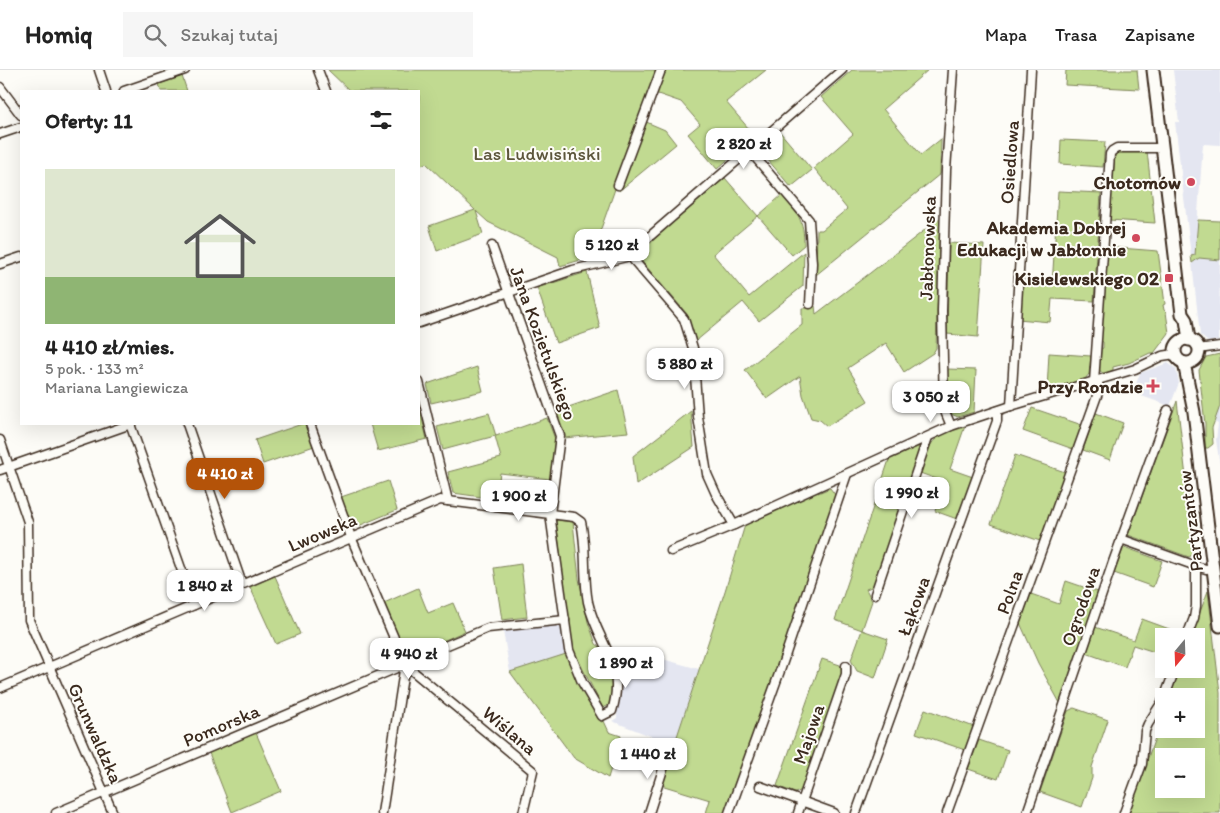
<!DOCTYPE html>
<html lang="pl">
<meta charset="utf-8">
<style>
body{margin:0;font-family:Itim,sans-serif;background:#f6f6f6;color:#222;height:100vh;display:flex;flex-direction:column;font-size:19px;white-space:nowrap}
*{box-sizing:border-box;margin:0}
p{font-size:16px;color:#767676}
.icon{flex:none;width:28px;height:28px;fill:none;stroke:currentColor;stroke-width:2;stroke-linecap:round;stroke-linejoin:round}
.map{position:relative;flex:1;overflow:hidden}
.sheet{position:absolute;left:20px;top:20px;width:400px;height:335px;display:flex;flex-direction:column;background:#fff;border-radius:0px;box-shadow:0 5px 20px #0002}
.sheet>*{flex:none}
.needle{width:32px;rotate:199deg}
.buttons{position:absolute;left:1155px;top:558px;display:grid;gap:10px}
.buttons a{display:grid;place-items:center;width:50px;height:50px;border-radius:0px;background:#fff;box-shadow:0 5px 20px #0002;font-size:25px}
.price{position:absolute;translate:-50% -42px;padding:0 11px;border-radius:10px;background:#fff;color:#222;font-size:16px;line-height:32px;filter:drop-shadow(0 1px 2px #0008)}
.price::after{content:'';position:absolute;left:50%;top:30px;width:15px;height:11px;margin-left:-8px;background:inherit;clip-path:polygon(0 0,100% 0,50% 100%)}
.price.current{background:#b45309;color:#fff}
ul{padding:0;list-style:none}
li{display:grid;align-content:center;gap:10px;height:265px;padding:0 25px}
li span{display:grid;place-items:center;height:155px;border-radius:0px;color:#555}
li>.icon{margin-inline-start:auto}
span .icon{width:90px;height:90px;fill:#fffc;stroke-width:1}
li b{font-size:21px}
h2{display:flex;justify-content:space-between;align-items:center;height:60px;padding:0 25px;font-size:21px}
header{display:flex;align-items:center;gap:30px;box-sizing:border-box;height:70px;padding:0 25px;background:#fff;border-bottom:1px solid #e0e0e0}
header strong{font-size:24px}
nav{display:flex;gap:28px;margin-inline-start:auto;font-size:18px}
.search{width:350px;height:45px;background:#f6f6f6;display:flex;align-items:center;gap:12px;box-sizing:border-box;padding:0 18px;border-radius:0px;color:#767676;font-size:19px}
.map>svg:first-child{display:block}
.built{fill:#e4e6f1}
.green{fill:#c1da91;stroke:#7e8258;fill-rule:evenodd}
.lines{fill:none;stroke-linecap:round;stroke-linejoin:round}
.street-casing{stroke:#3b2a1e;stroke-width:11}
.secondary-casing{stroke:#3b2a1e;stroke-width:15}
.street{stroke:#fdfcf7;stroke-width:8}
.secondary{stroke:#fdfcf7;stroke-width:11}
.poi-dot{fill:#d1495b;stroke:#fdfcf7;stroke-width:2}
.labels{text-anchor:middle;stroke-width:4;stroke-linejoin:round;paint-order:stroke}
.park-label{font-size:19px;fill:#5c563b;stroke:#fdfcf7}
.street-label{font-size:19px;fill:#3b2a1e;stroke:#fdfcf7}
.poi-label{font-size:19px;font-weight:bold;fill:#3b2a1e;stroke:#fdfcf7;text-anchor:end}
</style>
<header>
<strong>Homiq</strong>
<div class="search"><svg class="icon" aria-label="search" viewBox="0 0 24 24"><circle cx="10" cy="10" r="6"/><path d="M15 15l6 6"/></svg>Szukaj tutaj</div>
<nav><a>Mapa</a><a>Trasa</a><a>Zapisane</a></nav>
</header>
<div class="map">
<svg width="1220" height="743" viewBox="0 0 1220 743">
<rect width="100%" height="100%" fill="#fdfcf7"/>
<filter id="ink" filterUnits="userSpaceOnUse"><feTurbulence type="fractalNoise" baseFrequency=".02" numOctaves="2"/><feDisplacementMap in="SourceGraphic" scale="10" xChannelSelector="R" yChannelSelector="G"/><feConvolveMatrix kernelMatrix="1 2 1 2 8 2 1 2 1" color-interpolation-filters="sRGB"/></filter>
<g filter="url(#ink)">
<g class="built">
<polygon points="1173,0 1220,0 1220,75 1203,74 1195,185 1191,186 1175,52 1179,52"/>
<polygon points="1199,188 1220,190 1219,270 1208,272 1200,265 1192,193"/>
<polygon points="1168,293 1176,299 1179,313 1170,336 1133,323 1140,303"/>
<polygon points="1220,336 1220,395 1216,370 1218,354 1214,352"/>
<polygon points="560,554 566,584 510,602 503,561"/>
<polygon points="644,584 699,599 674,675 612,651 617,648 619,596 640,601"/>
</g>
<g class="green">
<polygon points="328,0 657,0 591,187 560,196 558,187 488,152 476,141 483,164 437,181 429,156 475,140 426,93 419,96 419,21 350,21"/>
<polygon points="663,0 766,0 726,32 755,66 717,99 688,64 700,54 681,32 655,23"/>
<polygon points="852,0 928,0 883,39 921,85 941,69 940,104 816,205 817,160 822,160 847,139 814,98 853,64 821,27"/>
<polygon points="1066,0 1137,0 1139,19 1065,15"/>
<polygon points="182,6 187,21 161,21 159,14"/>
<polygon points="644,51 665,60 676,74 619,121"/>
<polygon points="780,62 812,100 791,117 762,83 763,76"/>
<polygon points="1061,70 1105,72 1103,97 1060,94"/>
<polygon points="1119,81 1147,81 1155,153 1109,150 1115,85"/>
<path d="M725 108 758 146 782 125C798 144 804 149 804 175L792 185 758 146 713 184 749 227 804 182 803 216 759 251 743 232 696 271 687 244 639 188 640 181Z"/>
<polygon points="1058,121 1101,123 1094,231 1052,229 1050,252 1018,249 1021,214 1052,216"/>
<polygon points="940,148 936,278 933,283 904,302 886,273 848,298 868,331 827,356 820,350 811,348 803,325 800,306 767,329 745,300 802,255 802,238 811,238 815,236 816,244 870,203"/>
<polygon points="1198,150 1220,151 1220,190 1199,188 1192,193 1191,186 1195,185"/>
<polygon points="949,173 984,175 978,267 947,264"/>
<polygon points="1107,177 1158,181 1165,234 1163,235 1164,240 1166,242 1169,263 1154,283 1150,283 1129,293 1113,297 1113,300 1104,304 1099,300 1101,279 1103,278 1103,272 1101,271"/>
<polygon points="587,202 600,258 556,273 537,218"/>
<polygon points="1049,283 1091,286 1089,304 1085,309 1047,320"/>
<polygon points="1220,284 1220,336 1212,358 1213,374 1208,378 1205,378 1205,354 1199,300 1206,287"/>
<polygon points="477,297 483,321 431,333 427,314"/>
<polygon points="947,299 976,300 974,342 958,347 951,344 949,340"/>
<polygon points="618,320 628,362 564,368 554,342"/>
<polygon points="1177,331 1195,483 1189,487 1128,465"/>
<polygon points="419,336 427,369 378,381 370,354 419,354"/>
<polygon points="1032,338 1082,355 1073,379 1023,361"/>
<polygon points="691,341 694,377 636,415 633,386"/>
<polygon points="489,343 496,366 547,348 555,369 550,409 500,403 496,429 453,423 448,402 501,388 495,366 443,380 437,357"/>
<polygon points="1096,343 1123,353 1110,390 1083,380"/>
<polygon points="302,354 306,354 314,376 263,394 255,370"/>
<path d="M965 356 950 399 973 407 957 449 935 441 945 412 920 403C931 370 930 367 965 356Z"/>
<polygon points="920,376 922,377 874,516 866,519 872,531 862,560 888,569 875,608 857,601 851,590 862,560 835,550 889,390"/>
<polygon points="1015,385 1065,402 1040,471 991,454"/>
<polygon points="388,411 397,440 351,459 341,427"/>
<polygon points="830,418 836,426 780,595 726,743 706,743 710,730 661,715 725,521 745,455 819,420 818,423"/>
<polygon points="556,450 573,452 579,509 588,552 596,574 604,580 612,597 611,634 603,638 574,582 570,561"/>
<polygon points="1124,477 1162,491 1153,517 1114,503"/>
<polygon points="521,494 527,547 502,550 494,498"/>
<polygon points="275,506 300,564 276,574 250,517"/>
<polygon points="1066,511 1098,522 1060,633 1038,593 1020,553 1031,524 1059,534"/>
<polygon points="418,518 428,543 453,533 465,561 414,584 404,580 384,533"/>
<path d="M1208 521 1220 623V743H1128L1164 643V659H1196V626H1170L1180 599H1196V566H1191ZM1164 686H1196V719H1164Z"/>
<polygon points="1142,549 1183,564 1182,566 1164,566 1164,585 1133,575 1125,597 1086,583 1095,557 1134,570"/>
<polygon points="566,584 601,652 604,651 609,662 621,666 608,708 574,688 510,602"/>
<polygon points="822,589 840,595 843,603 802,720 795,723 777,716"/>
<polygon points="1074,638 1108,650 1092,697 1092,708 1082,737 1040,722 1068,641"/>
<polygon points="925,639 974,657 965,680 916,663"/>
<polygon points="256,663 281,721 232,742 209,683"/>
<polygon points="979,670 1008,680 998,709 968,699"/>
</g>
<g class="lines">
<defs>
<g id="street">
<polyline points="99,0 106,21"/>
<polyline points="318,0 326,21"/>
<polyline points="0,17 21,45"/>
<polyline points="124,21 185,0"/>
<polyline points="0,64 21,57"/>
<polyline points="749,80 809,150 812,193 810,234"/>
<polyline points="618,115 661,0"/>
<polyline points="630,186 684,249 693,278 698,347 707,404 716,424 734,455"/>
<polyline points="630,186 634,180 842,0"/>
<polyline points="0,194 21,187"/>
<polyline points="419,253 573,200 630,186"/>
<polyline points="1198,279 1220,276"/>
<polyline points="419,312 448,431"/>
<polyline points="1094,312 1110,84 1112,81 1117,78 1162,78"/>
<polyline points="1011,336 1031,0"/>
<polyline points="130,354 194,535"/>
<polyline points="187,354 242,514"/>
<polyline points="310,354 351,467 403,589"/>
<polyline points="951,356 944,339 942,241 946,100 953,0"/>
<polyline points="0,370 28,452 29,550 113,743"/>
<polyline points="0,400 131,354"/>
<polyline points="1121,469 1196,496 1206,499 1213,498"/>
<polyline points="671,481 734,455 951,356 1011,336 1135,299 1162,286 1175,284"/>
<polyline points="875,524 928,367"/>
<polyline points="1187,566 1194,548 1196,536 1196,496"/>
<polyline points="409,591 488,558 565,550"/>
<polyline points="409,598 533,701 523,743"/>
<path d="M0 618 440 430 574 447 581 452C587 478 583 506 588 532 597 573 627 594 612 641L602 646 582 612 569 580 550 444 560 366 492 176"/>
<polyline points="1165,626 1175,599"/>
<polyline points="760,716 834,743"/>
<polyline points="56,743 399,597"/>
<polyline points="382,743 404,600"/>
<polyline points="649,743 666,690 664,677"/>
<polyline points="729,743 780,601 847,404"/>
<polyline points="798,743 846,604 846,596"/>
<polyline points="856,743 997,351 997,341"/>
<polyline points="947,743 1098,323 1098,311"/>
<polyline points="1027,743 1113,492 1168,340"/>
<polyline points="1124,743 1142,694 1145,661 1148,654 1164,629"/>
</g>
<g id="secondary">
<polyline points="1153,0 1182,244 1186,250 1189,270"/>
<circle cx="1187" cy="281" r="12"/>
<polyline points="1184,293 1194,342 1220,556"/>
</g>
</defs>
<use href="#street" class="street-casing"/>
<use href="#secondary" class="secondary-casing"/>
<use href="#street" class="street"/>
<use href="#secondary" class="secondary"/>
</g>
</g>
<g class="poi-dot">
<circle cx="1191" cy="112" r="5"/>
<circle cx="1136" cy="168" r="5"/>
<rect x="1164" y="203" width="10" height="10" rx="2.5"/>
<path d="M1150.5 308.5h5v5h5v5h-5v5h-5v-5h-5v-5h5z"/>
</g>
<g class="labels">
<g class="park-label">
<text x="537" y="90">Las Ludwisiński</text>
</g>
<g class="street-label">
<text transform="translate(1009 92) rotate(-86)" y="7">Osiedlowa</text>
<text transform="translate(927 178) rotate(-88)" y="7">Jabłonowska</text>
<text transform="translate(544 273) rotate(70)" y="7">Jana Kozietulskiego</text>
<text transform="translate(1190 451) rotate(-97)" y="7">Partyzantów</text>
<text transform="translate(322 462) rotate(-23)" y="7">Lwowska</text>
<text transform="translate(1009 522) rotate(-70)" y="7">Polna</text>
<text transform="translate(913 536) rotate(-70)" y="7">Łąkowa</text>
<text transform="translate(1080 536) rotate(-71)" y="7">Ogrodowa</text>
<text transform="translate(221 655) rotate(-23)" y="7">Pomorska</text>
<text transform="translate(510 660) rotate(40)" y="7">Wiślana</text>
<text transform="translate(96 663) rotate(66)" y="7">Grunwaldzka</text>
<text transform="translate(808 664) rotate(-71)" y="7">Majowa</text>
</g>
<g class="poi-label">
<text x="1181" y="119">Chotomów</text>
<text x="1126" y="164">Akademia Dobrej<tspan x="1126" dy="22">Edukacji w Jabłonnie</tspan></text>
<text x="1159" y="215">Kisielewskiego 02</text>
<text x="1143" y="323">Przy Rondzie</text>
</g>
</g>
</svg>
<div class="buttons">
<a><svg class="needle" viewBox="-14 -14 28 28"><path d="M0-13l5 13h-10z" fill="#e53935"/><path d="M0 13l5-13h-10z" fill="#767676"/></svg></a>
<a>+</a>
<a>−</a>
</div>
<b class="price" style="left:744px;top:100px">2 820 zł</b>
<b class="price" style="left:612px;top:201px">5 120 zł</b>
<b class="price" style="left:685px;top:320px">5 880 zł</b>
<b class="price" style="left:931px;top:353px">3 050 zł</b>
<b class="price current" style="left:225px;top:430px">4 410 zł</b>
<b class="price" style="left:912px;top:449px">1 990 zł</b>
<b class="price" style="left:519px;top:452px">1 900 zł</b>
<b class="price" style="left:205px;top:542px">1 840 zł</b>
<b class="price" style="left:409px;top:610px">4 940 zł</b>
<b class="price" style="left:626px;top:619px">1 890 zł</b>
<b class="price" style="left:648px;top:710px">1 440 zł</b>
<section class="sheet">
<h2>Oferty: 11<svg class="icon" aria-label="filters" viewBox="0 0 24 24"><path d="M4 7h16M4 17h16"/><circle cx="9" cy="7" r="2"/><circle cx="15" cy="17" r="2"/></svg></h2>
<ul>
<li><span style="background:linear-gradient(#dfe7d0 70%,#8fb573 0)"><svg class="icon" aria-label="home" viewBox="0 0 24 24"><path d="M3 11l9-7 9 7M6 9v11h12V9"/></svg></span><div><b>4 410 zł/mies.</b><p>5 pok. · 133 m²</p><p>Mariana Langiewicza</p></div></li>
</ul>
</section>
</div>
